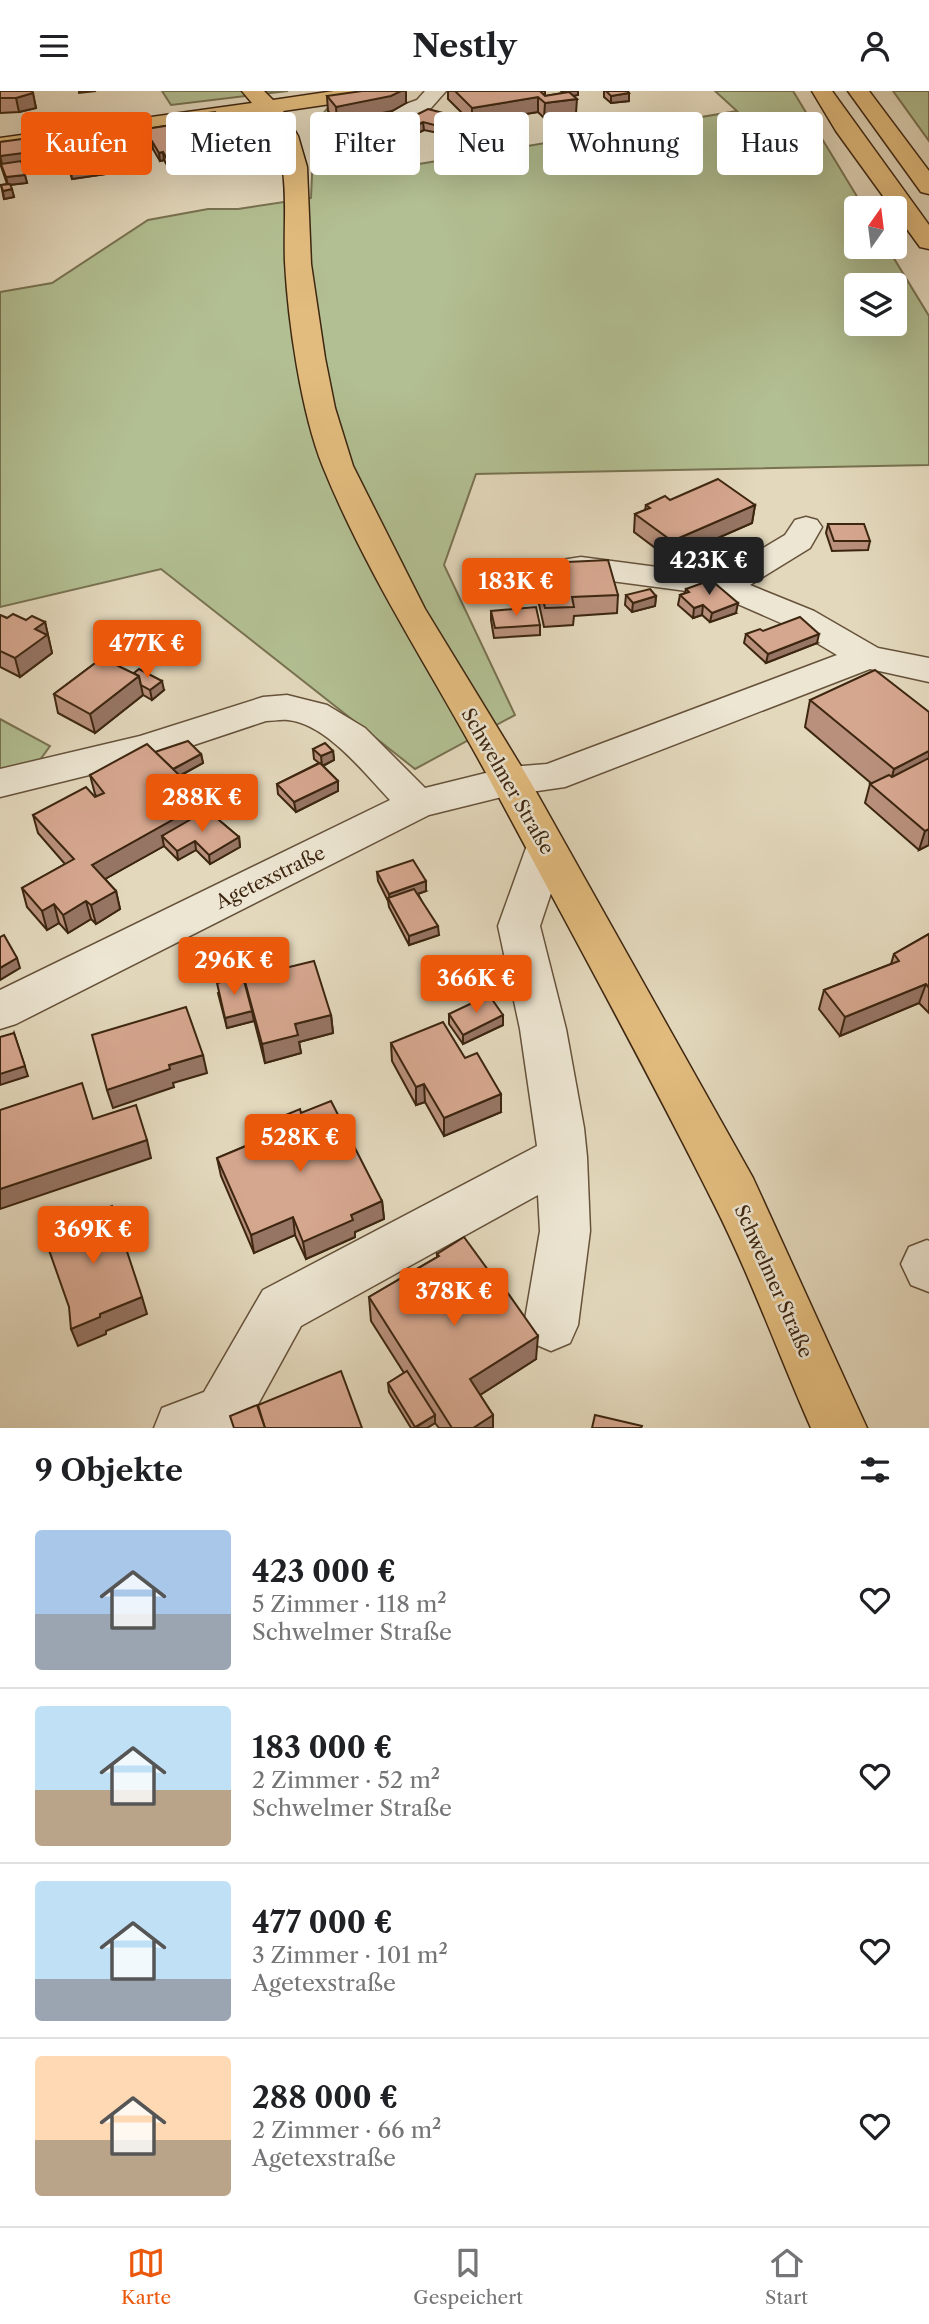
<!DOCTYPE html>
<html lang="de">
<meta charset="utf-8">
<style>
body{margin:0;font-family:"Libre Caslon Text",serif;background:#f6f6f6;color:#202124;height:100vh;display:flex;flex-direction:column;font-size:26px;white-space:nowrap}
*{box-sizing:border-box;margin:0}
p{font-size:23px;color:#757577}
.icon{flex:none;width:38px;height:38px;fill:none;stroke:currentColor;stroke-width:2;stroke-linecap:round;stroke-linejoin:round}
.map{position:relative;height:1337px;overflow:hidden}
.panel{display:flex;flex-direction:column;background:#fff;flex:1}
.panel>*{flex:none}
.top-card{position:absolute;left:21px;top:21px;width:887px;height:63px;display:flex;gap:14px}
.needle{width:46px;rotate:14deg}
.controls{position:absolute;left:844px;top:105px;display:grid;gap:14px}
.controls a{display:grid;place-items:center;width:63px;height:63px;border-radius:7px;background:#fff;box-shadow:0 7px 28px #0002;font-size:35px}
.price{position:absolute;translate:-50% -60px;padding:0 16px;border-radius:7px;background:#ea580c;color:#fff;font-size:23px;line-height:46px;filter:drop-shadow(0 2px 4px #0008)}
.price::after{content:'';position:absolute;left:50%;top:42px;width:21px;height:16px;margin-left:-10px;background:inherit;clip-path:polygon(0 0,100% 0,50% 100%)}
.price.current{background:#222;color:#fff}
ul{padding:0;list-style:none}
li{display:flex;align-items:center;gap:21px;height:175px;padding:0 35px}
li+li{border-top:2px solid #e0e0e0}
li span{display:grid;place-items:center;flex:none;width:196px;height:140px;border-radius:7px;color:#555}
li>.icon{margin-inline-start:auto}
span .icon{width:84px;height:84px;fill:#fffc;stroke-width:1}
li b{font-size:30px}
h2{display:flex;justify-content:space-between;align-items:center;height:84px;padding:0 35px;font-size:30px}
.pill{padding:0 24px;border-radius:7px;background:#fff;box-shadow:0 7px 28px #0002;font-size:24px;line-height:63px}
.pill.current{background:#ea580c;color:#fff}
header{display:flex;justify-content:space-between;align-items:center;height:91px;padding:0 35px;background:#fff;font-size:32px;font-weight:700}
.menu{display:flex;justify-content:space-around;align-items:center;height:98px;border-top:2px solid #e0e0e0;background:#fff;font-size:19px;color:#757577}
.menu a{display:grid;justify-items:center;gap:4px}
.menu .current{color:#ea580c}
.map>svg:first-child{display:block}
.green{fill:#b2bf92;stroke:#787251;stroke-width:2;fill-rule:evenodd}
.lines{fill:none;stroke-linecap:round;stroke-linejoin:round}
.minor-casing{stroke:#66523b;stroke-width:3}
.major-casing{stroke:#3d2610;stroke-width:3}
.highway-casing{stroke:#3d2610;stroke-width:3}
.minor{fill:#ede6d3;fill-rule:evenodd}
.major{fill:#e2bc7e;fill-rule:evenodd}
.highway{fill:#e2bc7e;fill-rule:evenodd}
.wall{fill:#b8907b;stroke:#3d2610;stroke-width:2}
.shaded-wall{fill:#967564;stroke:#3d2610;stroke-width:2}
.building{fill:#d6a78f;stroke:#3d2610;stroke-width:2}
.labels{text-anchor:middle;stroke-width:5;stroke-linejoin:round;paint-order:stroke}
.street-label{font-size:19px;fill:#3d2610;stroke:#ede6d3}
</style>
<header><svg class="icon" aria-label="menu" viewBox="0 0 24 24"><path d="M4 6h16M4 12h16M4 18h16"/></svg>Nestly<svg class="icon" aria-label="person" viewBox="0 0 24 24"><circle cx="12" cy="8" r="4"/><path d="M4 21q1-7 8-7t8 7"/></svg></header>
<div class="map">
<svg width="929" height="1337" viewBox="0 0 929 1337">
<rect width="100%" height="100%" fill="#e3d8bc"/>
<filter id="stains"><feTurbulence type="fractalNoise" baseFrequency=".00286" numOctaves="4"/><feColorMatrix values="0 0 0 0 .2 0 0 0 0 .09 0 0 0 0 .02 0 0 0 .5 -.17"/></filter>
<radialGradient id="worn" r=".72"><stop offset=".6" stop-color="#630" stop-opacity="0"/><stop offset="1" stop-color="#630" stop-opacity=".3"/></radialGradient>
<g class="green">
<polygon points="162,0 288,0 171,14"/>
<path d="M715 0H793L864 117H856V156H887L929 225V374L476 383 444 474 515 624 415 678 161 478 0 516V201L52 192 148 129 208 118H238L311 107 314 39 317 29 327 18 337 31 374 25 331 36 326 41 330 48 348 52 374 76 407 75 737 20ZM856 194H894V233H856Z"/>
<polygon points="893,0 929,0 929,50"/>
<polygon points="0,628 50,655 37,673 0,682"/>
</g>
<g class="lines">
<defs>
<g id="minor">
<polygon points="425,0 446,0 431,17 361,45 345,45 342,40 345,35 417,9"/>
<path d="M806 426 817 429 822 436 810 457 750 494 814 520 878 557 929 567V591L870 578 565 696 510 704 429 724 16 933 0 938V899L390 709C365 683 327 633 288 629 281 628 273 630 266 630L146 670 0 706V678L140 645 263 606 287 604 327 614 365 637 425 697 510 676 547 673 837 564 790 536 717 504 581 486 502 497 490 494 485 487 490 480 581 466 718 484 785 444 795 429Z"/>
<polygon points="546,742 560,746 566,757 540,835 566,938 584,1037 587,1066 590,1140 578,1234 570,1252 551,1260 532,1252 524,1234 540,1140 538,1104 301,1235 245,1337 154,1337 162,1317 204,1301 263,1199 537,1055 520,938 498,835 526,757 532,746"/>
<polygon points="927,1149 929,1150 929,1201 911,1194 901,1173 909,1156"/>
</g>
<path id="major" d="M242 0H264L273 9 334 0H388L385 4 378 6 283 20 298 45 307 76 311 173 325 267 335 317 353 375 425 518 530 690 753 1087 867 1337H811C778 1262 750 1184 713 1111 643 971 567 834 493 695 437 589 369 489 323 376 301 321 288 230 285 171 283 115 293 74 263 23L0 61V47L252 12Z"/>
<g id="highway">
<polygon points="812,0 832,0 929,134 929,158 920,156 836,40"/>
<polygon points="848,0 869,0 929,80 929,103 921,101"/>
</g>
</defs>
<use href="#minor" class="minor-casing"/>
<use href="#major" class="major-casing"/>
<use href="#highway" class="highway-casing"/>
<use href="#minor" class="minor"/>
<use href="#major" class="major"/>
<use href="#highway" class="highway"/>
</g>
<g class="wall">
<polygon points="0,0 32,0 36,17 19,21 0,22"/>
<polygon points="448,0 545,0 545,3 543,3 545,5 563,2 561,0 578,0 578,4 573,5 576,22 544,27 538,21 472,32 448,8"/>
<polygon points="604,0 627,0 629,2 629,10 611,12 604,6"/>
<polygon points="327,5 406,12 392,20 337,31 328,20"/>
<polygon points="455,25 455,33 438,42 424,39 408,47 395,43 394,35"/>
<polygon points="177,26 220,27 244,40 245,47 192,55 198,64 199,71 168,76 164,69 160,70 153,58 147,59 140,47 139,39 178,33"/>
<polygon points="67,41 123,45 126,60 120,61 120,66 80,71 81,74 119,73 120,81 72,88 67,72 76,71 69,57"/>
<polygon points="38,48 48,55 51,70 50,74 23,78 27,92 10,94 14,106 4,108 1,94 7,93 0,72 0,51"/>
<polygon points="670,409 755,414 752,432 670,468 634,441 635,423 645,419 646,414"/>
<polygon points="828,433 870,450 868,459 832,460 826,442"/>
<polygon points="547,472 618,504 617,522 574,525 573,534 544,536 539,513 540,495 547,494"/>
<polygon points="686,498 736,522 710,531 702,524 693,527 678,514 680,504 685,502"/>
<polygon points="626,504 656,505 655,515 632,521 625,514"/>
<polygon points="491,520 540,534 540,544 494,547 491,529"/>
<polygon points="0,524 7,527 45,531 52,562 20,586 0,576"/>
<polygon points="763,540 817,552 766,572 744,552 746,543"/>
<polygon points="102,567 164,599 152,609 143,604 95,642 58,622 54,603"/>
<polygon points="810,609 929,621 929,754 919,759 865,712 870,693 872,693 805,636"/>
<polygon points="313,658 333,660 334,669 323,675 338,690 338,700 296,721 278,703 277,693 319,672 314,668"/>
<polygon points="155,661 201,663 203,672 180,685 207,719 239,746 240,756 210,773 196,759 178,769 164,755 105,788 116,800 120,818 96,833 91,828 68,842 59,832 47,839 27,816 22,797 65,773 38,742 33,724 95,706 97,706 95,703 90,684"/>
<polygon points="377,781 426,800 418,803 439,844 409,854 389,816 388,810 378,790"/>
<polygon points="929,843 929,922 919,912 840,945 819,918 824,899 891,873 894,863"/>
<polygon points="246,898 331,924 333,942 299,951 301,962 265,972 254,929 254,930 227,937 218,902"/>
<polygon points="449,923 503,924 503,934 463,953 449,933"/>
<polygon points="391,952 465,967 501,1021 444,1045 425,1011 416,1014 392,970"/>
<polygon points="301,1022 382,1110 384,1128 355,1141 355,1146 306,1168 295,1144 254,1162 221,1085 217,1067 255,1051 252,1038"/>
<polygon points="437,1163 536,1268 480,1304 493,1324 493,1337 439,1337 435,1332 427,1337 411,1337 389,1301 388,1292 404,1282 371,1230 369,1206 437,1166"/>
</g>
<g class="shaded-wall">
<polygon points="79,0 96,0 79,2"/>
<polygon points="401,0 406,0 406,12 392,20 337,31 336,16"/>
<polygon points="567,0 578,0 578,4 567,6"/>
<polygon points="33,2 36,17 19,21 16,7"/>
<polygon points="629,2 629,10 611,12 611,5"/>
<polygon points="538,6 538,21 472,32 472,17"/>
<polygon points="577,8 576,22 544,27 545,12"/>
<polygon points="455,25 455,33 438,42 438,35"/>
<polygon points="423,31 424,39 408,47 408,39"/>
<polygon points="232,34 244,40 245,47 189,56 187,41"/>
<polygon points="123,45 126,60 120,61 120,66 77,72 74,57"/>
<polygon points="152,50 153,58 147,59 146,51"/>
<polygon points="48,55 51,70 50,74 4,80 0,65"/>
<polygon points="163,61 164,69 160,70 159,62"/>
<polygon points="198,64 199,71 168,76 167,68"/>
<polygon points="119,73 120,81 72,88 71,80"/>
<polygon points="25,84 27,92 8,94 6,86"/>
<polygon points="12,98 14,106 4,108 3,100"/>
<polygon points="755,414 752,432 670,468 672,450"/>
<polygon points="656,505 655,515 632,521 633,512"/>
<polygon points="738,512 736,522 710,531 712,522"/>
<polygon points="703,514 702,524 693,527 694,517"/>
<polygon points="45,531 52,562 20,586 15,567 35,538"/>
<polygon points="819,543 817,552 766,572 768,563"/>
<polygon points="139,585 143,604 95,642 90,623"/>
<polygon points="162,590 164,599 152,609 150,599"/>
<polygon points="333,660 334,669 322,675 321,665"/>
<polygon points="929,660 929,683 887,705 894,678"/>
<polygon points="201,663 203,672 170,690 168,681"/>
<polygon points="338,690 338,700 296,721 294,711"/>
<polygon points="206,710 209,729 162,745 164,755 96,793 92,774"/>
<polygon points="929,738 929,754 919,759 925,740"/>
<polygon points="239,746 240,756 210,773 209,764"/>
<polygon points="195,750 196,759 178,769 177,760"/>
<polygon points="426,790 426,800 391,812 390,810 389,803"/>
<polygon points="116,800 120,818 96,833 91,814"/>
<polygon points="86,810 91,828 68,842 63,824"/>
<polygon points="54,813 59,832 47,839 42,820"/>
<polygon points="438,835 439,844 409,854 409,845"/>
<polygon points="17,867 20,877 0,889 0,877"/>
<polygon points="926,893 919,912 840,945 845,926"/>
<polygon points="252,920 254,930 227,937 225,927"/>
<polygon points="331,924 333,942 299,951 301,962 265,972 262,953 295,933"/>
<polygon points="503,924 503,934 463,953 463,944"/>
<polygon points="14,942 28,985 0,994 0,983"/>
<polygon points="203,964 207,982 173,992 174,996 113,1017 107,999 169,974"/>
<polygon points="424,993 425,1011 416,1014 416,996"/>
<polygon points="501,1003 501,1021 444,1045 444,1027"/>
<polygon points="147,1049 151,1067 0,1118 0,1098"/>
<polygon points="382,1110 384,1128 355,1141 355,1146 306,1168 303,1151 351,1124"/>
<polygon points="293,1126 295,1144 254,1162 251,1144"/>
<polygon points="142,1206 147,1223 106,1240 106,1243 78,1255 71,1238 100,1223"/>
<polygon points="538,1245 536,1268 469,1311 470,1288"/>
<polygon points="435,1324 435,1332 427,1337 415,1337"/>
<polygon points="493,1324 493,1337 473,1337"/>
</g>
<g class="building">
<polygon points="0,0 32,0 33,2 16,7 0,7"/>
<polygon points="362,0 401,0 391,5 336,16 327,5"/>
<polygon points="455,0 540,0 545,5 569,1 577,8 545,12 538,6 472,17"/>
<polygon points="606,0 627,0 629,2 611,5"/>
<polygon points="428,18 455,25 438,35 423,31 408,39 394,35"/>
<polygon points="215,21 220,27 226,26 232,34 187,41 177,26"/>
<polygon points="178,33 198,64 167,68 163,61 159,62 152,50 146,51 139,39"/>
<polygon points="239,33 244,40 232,41 231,34"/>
<polygon points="118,34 123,45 115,46 118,50 74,57 67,41"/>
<polygon points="36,46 38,48 45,47 48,55 47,59 0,65 0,51"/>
<polygon points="116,69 119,73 71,80 67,72 79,71 81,74"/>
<polygon points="21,70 25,84 6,86 1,73"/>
<polygon points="10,93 12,98 3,100 1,94"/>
<polygon points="718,388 755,414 672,450 635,423 650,417 646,414 665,405 670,409"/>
<polygon points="828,433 864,433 870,450 834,450"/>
<polygon points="608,469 618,504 572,506 574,516 545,517 540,495 552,494 547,472"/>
<polygon points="711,489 738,512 712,522 703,514 694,517 680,504 689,501 686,498"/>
<polygon points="650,498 656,505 633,512 626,504"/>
<polygon points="536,516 540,534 495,537 491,520"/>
<polygon points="13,523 26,529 32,525 45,531 35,538 47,544 15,567 0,560 0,524 7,527"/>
<polygon points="800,526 819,543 768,563 746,543 760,538 763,540"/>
<polygon points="102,567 139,585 90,623 54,603"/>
<polygon points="139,578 162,590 150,599 141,594 139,585 134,582"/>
<polygon points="875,579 929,621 929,660 894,678 810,609"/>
<polygon points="188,650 201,663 173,678 155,661"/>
<polygon points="325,652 333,660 321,665 313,658"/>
<polygon points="147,653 206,710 92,774 116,800 91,814 86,810 63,824 54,813 42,820 22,797 74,768 33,724 86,696 95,706 104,702 90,684"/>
<polygon points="929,667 929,738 925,740 870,693 889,684 892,686"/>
<polygon points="320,672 338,690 294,711 277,693"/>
<polygon points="207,719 239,746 209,764 195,750 177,760 162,745"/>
<polygon points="413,769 426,790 389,803 377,781"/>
<polygon points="414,798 438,835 409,845 388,807"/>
<polygon points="929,843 929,897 926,893 845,926 824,899 899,870 894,863"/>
<polygon points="4,844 17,867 0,877 0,846"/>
<polygon points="314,870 331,924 295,933 298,944 262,953 244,887"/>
<polygon points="243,886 252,920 225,927 217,892"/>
<polygon points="489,904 503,924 463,944 449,923"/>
<polygon points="186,916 203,964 169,974 170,978 107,999 92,944"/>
<polygon points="443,931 465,967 477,962 501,1003 444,1027 424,993 416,996 391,952"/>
<polygon points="14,942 25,975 0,983 0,946"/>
<polygon points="82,992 93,1028 136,1014 147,1049 0,1098 0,1019"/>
<polygon points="331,1010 382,1110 351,1124 353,1129 303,1151 293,1126 251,1144 217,1067 258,1050 252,1038 300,1018 301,1022"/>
<polygon points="112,1115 142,1206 100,1223 100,1226 71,1238 69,1216 43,1142"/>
<polygon points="464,1146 491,1183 493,1181 538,1245 470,1288 493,1324 473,1337 452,1337 369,1206 439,1165 437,1163"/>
<polygon points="341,1280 362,1337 265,1337 258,1314"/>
<polygon points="407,1280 435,1324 415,1336 388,1292"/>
<polygon points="257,1314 265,1337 234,1337 230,1325"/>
<polygon points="595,1324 642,1335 641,1337 592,1337"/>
</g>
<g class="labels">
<g class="street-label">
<text transform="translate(508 690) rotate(60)" y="7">Schwelmer Straße</text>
<text transform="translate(270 786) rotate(-26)" y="7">Agetexstraße</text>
<text transform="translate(774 1190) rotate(66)" y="7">Schwelmer Straße</text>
</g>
</g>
<rect width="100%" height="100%" filter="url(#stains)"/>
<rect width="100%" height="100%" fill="url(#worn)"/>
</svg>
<div class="controls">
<a><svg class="needle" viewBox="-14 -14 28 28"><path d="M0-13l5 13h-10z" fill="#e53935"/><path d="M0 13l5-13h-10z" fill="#757577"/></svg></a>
<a><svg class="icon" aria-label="layers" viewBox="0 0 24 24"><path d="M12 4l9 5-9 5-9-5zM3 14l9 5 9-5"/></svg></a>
</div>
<b class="price current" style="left:709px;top:506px">423K €</b>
<b class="price" style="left:516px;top:527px">183K €</b>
<b class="price" style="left:147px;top:589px">477K €</b>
<b class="price" style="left:202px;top:743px">288K €</b>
<b class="price" style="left:234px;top:906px">296K €</b>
<b class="price" style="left:476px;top:924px">366K €</b>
<b class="price" style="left:300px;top:1083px">528K €</b>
<b class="price" style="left:93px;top:1175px">369K €</b>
<b class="price" style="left:454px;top:1237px">378K €</b>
<div class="top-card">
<a class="pill current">Kaufen</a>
<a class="pill">Mieten</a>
<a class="pill">Filter</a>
<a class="pill">Neu</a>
<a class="pill">Wohnung</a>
<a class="pill">Haus</a>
</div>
</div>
<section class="panel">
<h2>9 Objekte<svg class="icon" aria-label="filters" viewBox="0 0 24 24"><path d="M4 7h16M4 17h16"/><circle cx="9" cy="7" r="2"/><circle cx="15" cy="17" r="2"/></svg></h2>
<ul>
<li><span style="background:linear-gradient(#a9c7e8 60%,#9aa5b1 0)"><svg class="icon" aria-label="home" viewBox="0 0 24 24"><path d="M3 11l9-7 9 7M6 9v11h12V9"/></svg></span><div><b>423 000 €</b><p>5 Zimmer · 118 m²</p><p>Schwelmer Straße</p></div><svg class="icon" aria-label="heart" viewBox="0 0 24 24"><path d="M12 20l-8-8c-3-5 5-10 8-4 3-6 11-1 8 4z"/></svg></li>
<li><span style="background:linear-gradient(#bfe0f5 60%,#b9a48a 0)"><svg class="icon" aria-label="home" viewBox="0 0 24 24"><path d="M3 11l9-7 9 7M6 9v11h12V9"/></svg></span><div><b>183 000 €</b><p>2 Zimmer · 52 m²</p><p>Schwelmer Straße</p></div><svg class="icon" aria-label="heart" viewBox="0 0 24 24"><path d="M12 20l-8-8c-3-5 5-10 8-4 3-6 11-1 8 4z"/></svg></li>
<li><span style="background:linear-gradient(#bfe0f5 70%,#9aa5b1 0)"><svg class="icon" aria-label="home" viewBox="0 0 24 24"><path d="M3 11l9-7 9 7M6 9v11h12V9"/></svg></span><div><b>477 000 €</b><p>3 Zimmer · 101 m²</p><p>Agetexstraße</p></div><svg class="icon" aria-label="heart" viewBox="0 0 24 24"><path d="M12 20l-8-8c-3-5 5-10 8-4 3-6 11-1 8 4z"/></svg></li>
<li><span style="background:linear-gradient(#ffd9b3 60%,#b9a48a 0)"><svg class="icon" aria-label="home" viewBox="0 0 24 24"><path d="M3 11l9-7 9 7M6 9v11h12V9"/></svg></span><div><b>288 000 €</b><p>2 Zimmer · 66 m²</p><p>Agetexstraße</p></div><svg class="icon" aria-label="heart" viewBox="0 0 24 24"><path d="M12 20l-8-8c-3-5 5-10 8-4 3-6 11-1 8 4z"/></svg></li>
</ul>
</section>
<nav class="menu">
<a class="current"><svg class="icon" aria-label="map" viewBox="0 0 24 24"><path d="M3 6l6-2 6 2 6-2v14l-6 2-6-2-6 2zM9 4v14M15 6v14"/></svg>Karte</a>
<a><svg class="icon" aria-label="saved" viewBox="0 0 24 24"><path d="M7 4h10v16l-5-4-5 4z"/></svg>Gespeichert</a>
<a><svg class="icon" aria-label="home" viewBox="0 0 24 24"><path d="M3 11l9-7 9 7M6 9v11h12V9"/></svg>Start</a>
</nav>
